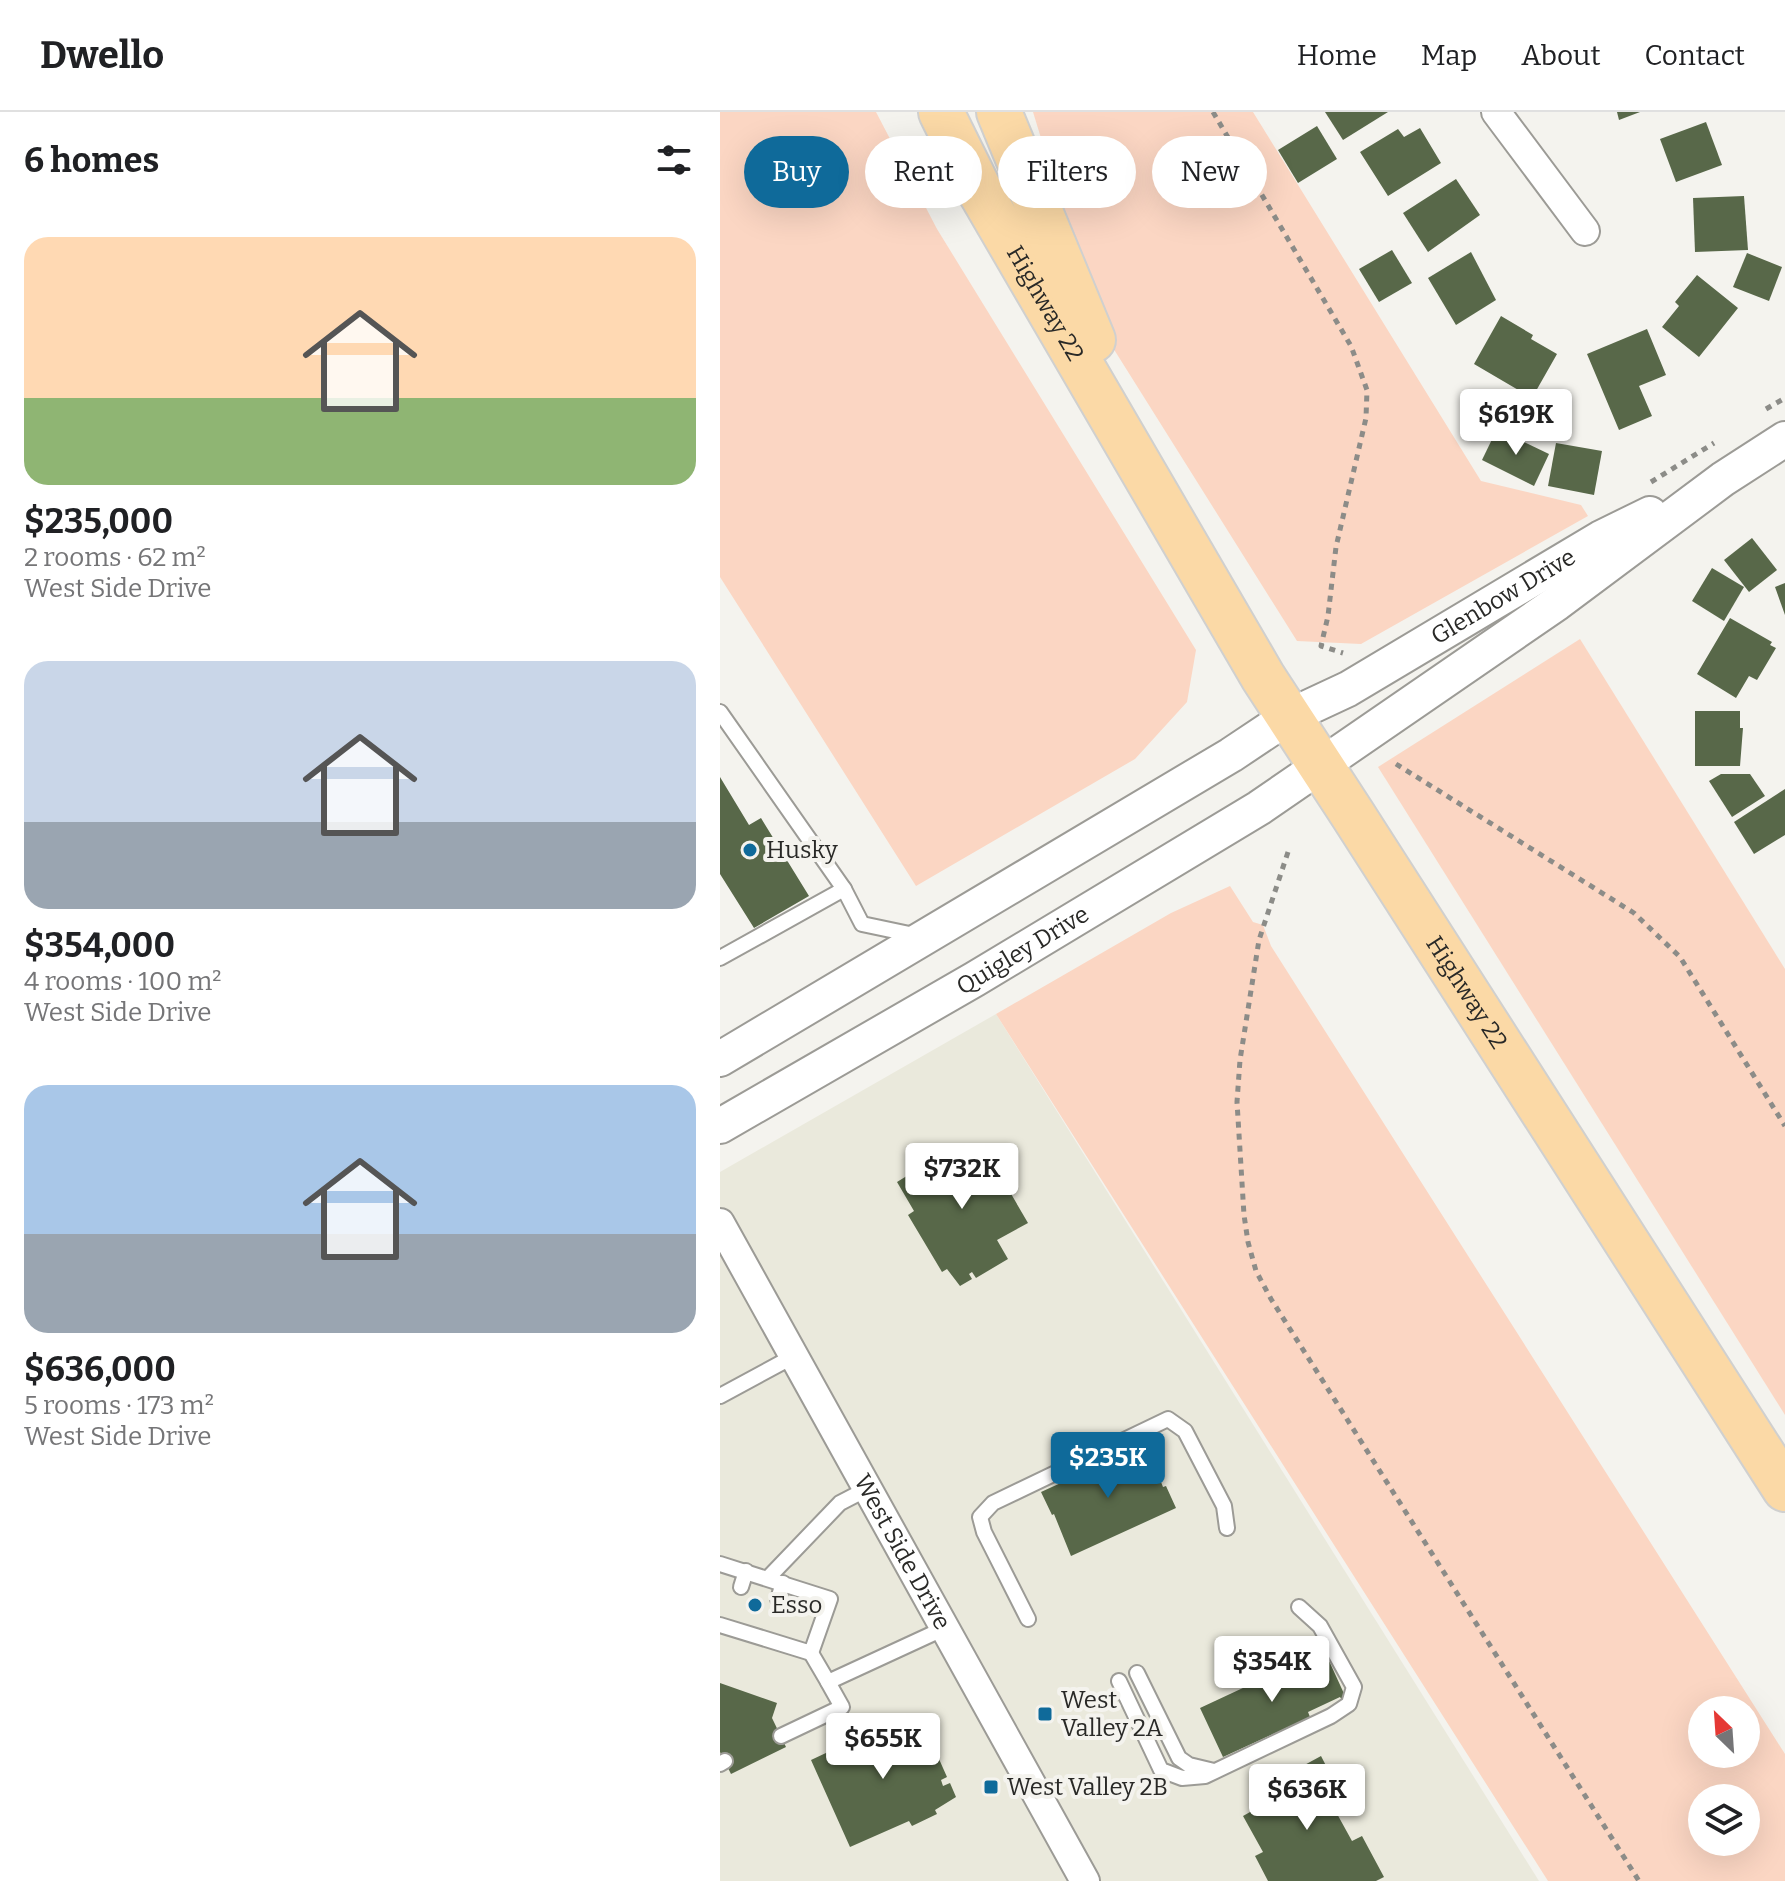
<!DOCTYPE html>
<meta charset="utf-8">
<style>
body{margin:0;font-family:Bitter,serif;background:#f2f2f2;color:#202124;height:100vh;display:flex;flex-direction:column;font-size:30px;white-space:nowrap}
*{box-sizing:border-box;margin:0}
p{font-size:26px;color:#757577}
.icon{flex:none;width:44px;height:44px;fill:none;stroke:currentColor;stroke-width:2;stroke-linecap:round;stroke-linejoin:round}
.map{position:relative;flex:1;overflow:hidden}
.panel{display:flex;flex-direction:column;background:#fff;width:720px}
.panel>*{flex:none}
.hud{position:absolute;left:24px;top:24px;width:760px;height:72px;display:flex;gap:16px}
.needle{width:52px;rotate:335deg}
.tools{position:absolute;left:968px;top:1584px;display:grid;gap:16px}
.tools a{display:grid;place-items:center;width:72px;height:72px;border-radius:50%;background:#fff;box-shadow:0 8px 32px #0002;font-size:40px}
.price{position:absolute;translate:-50% -68px;padding:0 18px;border-radius:8px;background:#fff;color:#222;font-size:26px;line-height:52px;filter:drop-shadow(0 2px 4px #0008)}
.price::after{content:'';position:absolute;left:50%;top:48px;width:24px;height:18px;margin-left:-12px;background:inherit;clip-path:polygon(0 0,100% 0,50% 100%)}
.price.active{background:#0f6a9a;color:#fff}
ul{padding:0;list-style:none}
li{display:grid;align-content:center;gap:16px;height:424px;padding:0 24px}
li span{display:grid;place-items:center;height:248px;border-radius:24px;color:#555}
li>.icon{margin-inline-start:auto}
span .icon{width:144px;height:144px;fill:#fffc;stroke-width:1}
li b{font-size:34px}
h2{display:flex;justify-content:space-between;align-items:center;height:96px;padding:0 24px;font-size:34px}
.pill{padding:0 28px;border-radius:36px;background:#fff;box-shadow:0 8px 32px #0002;font-size:28px;line-height:72px}
.pill.active{background:#0f6a9a;color:#fff}
header{display:flex;align-items:center;gap:48px;box-sizing:border-box;height:112px;padding:0 40px;background:#fff;border-bottom:2px solid #e0e0e0}
header strong{font-size:38px}
nav{display:flex;gap:44px;margin-inline-start:auto;font-size:28px}
main{display:flex;flex:1;min-height:0}
.map>svg:first-child{display:block}
.built{fill:#eae9dc}
.green{fill:#fbd6c3;fill-rule:evenodd}
.building{fill:#586849}
.lines{fill:none;stroke-linecap:round;stroke-linejoin:round}
.service-casing{stroke:#9c9b96;stroke-width:18}
.minor-casing{stroke:#9c9b96;stroke-width:32}
.tertiary-casing{stroke:#9c9b96;stroke-width:38}
.primary-casing{stroke:#d0d0cf;stroke-width:48}
.path{stroke:#8c8c88;stroke-width:5;stroke-dasharray:6 6;stroke-linecap:butt}
.service{stroke:#fff;stroke-width:14}
.minor{stroke:#fff;stroke-width:28}
.tertiary{stroke:#fff;stroke-width:34}
.primary{stroke:#fbd9a6;stroke-width:44}
.poi-dot{fill:#0f6a9a;stroke:#f4f3ee;stroke-width:3}
.labels{text-anchor:middle;stroke-width:8;stroke-linejoin:round;paint-order:stroke}
.street-label{font-size:24px;fill:#292927;stroke:#f4f3ee}
.poi-label{font-size:24px;fill:#292927;stroke:#f4f3ee;text-anchor:start}
</style>
<header>
<strong>Dwello</strong>
<nav><a>Home</a><a>Map</a><a>About</a><a>Contact</a></nav>
</header>
<main>
<section class="panel">
<h2>6 homes<svg class="icon" aria-label="filters" viewBox="0 0 24 24"><path d="M4 7h16M4 17h16"/><circle cx="9" cy="7" r="2"/><circle cx="15" cy="17" r="2"/></svg></h2>
<ul>
<li><span style="background:linear-gradient(#ffd9b3 65%,#8fb573 0)"><svg class="icon" aria-label="home" viewBox="0 0 24 24"><path d="M3 11l9-7 9 7M6 9v11h12V9"/></svg></span><div><b>$235,000</b><p>2 rooms · 62 m²</p><p>West Side Drive</p></div></li>
<li><span style="background:linear-gradient(#c9d6e8 65%,#9aa5b1 0)"><svg class="icon" aria-label="home" viewBox="0 0 24 24"><path d="M3 11l9-7 9 7M6 9v11h12V9"/></svg></span><div><b>$354,000</b><p>4 rooms · 100 m²</p><p>West Side Drive</p></div></li>
<li><span style="background:linear-gradient(#a9c7e8 60%,#9aa5b1 0)"><svg class="icon" aria-label="home" viewBox="0 0 24 24"><path d="M3 11l9-7 9 7M6 9v11h12V9"/></svg></span><div><b>$636,000</b><p>5 rooms · 173 m²</p><p>West Side Drive</p></div></li>
</ul>
</section>
<div class="map">
<svg width="1065" height="1769" viewBox="0 0 1065 1769">
<rect width="100%" height="100%" fill="#f4f3ee"/>
<polygon class="built" points="276,902 819,1769 0,1769 0,1060"/>
<g class="green">
<polygon points="0,0 156,0 217,117 476,538 467,590 415,647 196,774 0,465"/>
<polygon points="313,0 533,0 761,369 861,393 868,404 641,532 577,529 378,212"/>
<polygon points="860,527 1065,857 1065,1303 658,655"/>
<path d="M510 774 533 810 543 813 551 834 1065 1642V1769H828L276 902 451 801ZM982 1598H1026V1642H982ZM982 1686H1026V1730H982Z"/>
</g>
<g class="building">
<polygon points="605,0 668,0 623,28"/>
<polygon points="897,0 920,0 899,8"/>
<polygon points="986,10 1002,53 956,70 940,27"/>
<polygon points="597,14 617,47 578,71 558,38"/>
<polygon points="700,16 721,51 668,84 640,40 678,17 684,25"/>
<polygon points="736,67 760,103 708,140 683,101"/>
<polygon points="1024,84 1028,138 975,140 973,86"/>
<polygon points="672,138 692,171 659,190 639,157"/>
<polygon points="751,140 776,188 736,213 708,166"/>
<polygon points="1027,141 1062,155 1049,189 1013,175"/>
<polygon points="977,163 1018,196 979,245 942,215 959,194 955,190"/>
<polygon points="781,204 813,223 811,227 837,242 812,286 754,252"/>
<polygon points="927,217 946,263 919,274 932,304 899,318 867,242"/>
<polygon points="777,317 829,342 814,374 762,348"/>
<polygon points="836,331 882,339 874,383 828,374"/>
<polygon points="1032,426 1057,458 1029,480 1004,448"/>
<polygon points="992,456 1024,475 1004,509 972,489"/>
<polygon points="1065,471 1065,503 1055,475"/>
<polygon points="1010,506 1052,530 1050,533 1056,536 1037,568 1029,564 1016,586 977,562"/>
<polygon points="975,599 1020,599 1020,616 1023,616 1020,654 975,654"/>
<polygon points="1001,662 1030,662 1045,684 1012,705 989,669"/>
<polygon points="0,665 29,713 41,706 89,784 34,816 0,762"/>
<polygon points="1065,677 1065,723 1034,742 1014,710"/>
<polygon points="262,1032 308,1111 277,1128 288,1147 256,1166 252,1160 249,1162 252,1167 240,1174 227,1157 222,1160 188,1103 194,1099 177,1070 211,1049 209,1046 227,1035 230,1041 238,1037 242,1044"/>
<polygon points="426,1332 443,1375 446,1374 456,1396 351,1444 334,1402 332,1403 321,1380"/>
<polygon points="605,1540 626,1586 622,1588 620,1585 588,1600 590,1605 503,1645 480,1596 540,1568 542,1570"/>
<polygon points="0,1571 57,1591 52,1606 66,1635 11,1662 0,1640"/>
<polygon points="189,1602 201,1626 207,1623 216,1641 209,1645 212,1651 219,1647 227,1665 221,1668 223,1674 230,1671 236,1685 215,1698 217,1702 192,1714 189,1709 130,1735 91,1648"/>
<polygon points="601,1644 616,1673 605,1680 632,1729 642,1724 664,1765 656,1769 548,1769 535,1744 543,1740 523,1704 539,1695 546,1674"/>
</g>
<g class="lines">
<defs>
<g id="service">
<polyline points="0,600 124,777 142,812 199,824"/>
<polyline points="0,846 124,777"/>
<polyline points="0,1284 74,1244"/>
<polyline points="0,1452 110,1487 91,1541 0,1513"/>
<polyline points="48,1466 120,1391 147,1377"/>
<polyline points="21,1475 26,1459"/>
<polyline points="58,1487 63,1471"/>
<polyline points="308,1507 264,1420 260,1405 273,1391 448,1307 465,1319 504,1394 507,1416"/>
<polyline points="91,1541 108,1570 225,1516"/>
<polyline points="417,1561 459,1646 469,1653 494,1659"/>
<polyline points="399,1569 441,1658 462,1666 485,1664 611,1604 629,1592 634,1575 600,1514 579,1495"/>
<polyline points="61,1624 122,1595 108,1570"/>
<polyline points="0,1652 5,1649"/>
</g>
<g id="minor">
<polyline points="776,0 865,119"/>
<path id="s1" d="M0 1111 365 1769"/>
</g>
<g id="tertiary">
<path id="s2" d="M0 947 511 643 568 605 628 577 881 426 930 402"/>
<path id="s3" d="M0 1014 255 867 539 696 837 491 1003 367 1065 327"/>
</g>
<g id="primary">
<path id="s4" d="M221 0 262 83 543 565 633 703 1065 1377"/>
<polyline points="279,0 373,228"/>
</g>
</defs>
<use href="#service" class="service-casing"/>
<use href="#minor" class="minor-casing"/>
<use href="#tertiary" class="tertiary-casing"/>
<use href="#primary" class="primary-casing"/>
<g class="path">
<polyline points="493,0 631,234 647,278 646,306 616,435 608,504 601,534 623,541"/>
<polyline points="1046,297 1065,286"/>
<polyline points="931,370 994,331"/>
<polyline points="676,652 914,801 960,845 1065,1014"/>
<polyline points="568,740 539,828 520,948 517,990 524,1103 528,1130 536,1159 551,1187 919,1769"/>
</g>
<use href="#service" class="service"/>
<use href="#minor" class="minor"/>
<use href="#tertiary" class="tertiary"/>
<use href="#primary" class="primary"/>
</g>
<g class="poi-dot">
<circle cx="30" cy="738" r="8"/>
<circle cx="35" cy="1493" r="8"/>
<rect x="317" y="1594" width="16" height="16" rx="4"/>
<rect x="263" y="1667" width="16" height="16" rx="4"/>
</g>
<g class="labels">
<g class="street-label">
<text dy="8" stroke="none"><textPath href="#s4" startOffset="218">Highway 22</textPath></text>
<text dy="8" stroke="none"><textPath href="#s2" startOffset="910">Glenbow Drive</textPath></text>
<text dy="8" stroke="none"><textPath href="#s3" startOffset="350">Quigley Drive</textPath></text>
<text dy="8" stroke="none"><textPath href="#s4" startOffset="1026">Highway 22</textPath></text>
<text dy="8" stroke="none"><textPath href="#s1" startOffset="376">West Side Drive</textPath></text>
</g>
<g class="poi-label">
<text x="46" y="746">Husky</text>
<text x="51" y="1501">Esso</text>
<text x="341" y="1596">West<tspan x="341" dy="28">Valley 2A</tspan></text>
<text x="287" y="1683">West Valley 2B</text>
</g>
</g>
</svg>
<div class="tools">
<a><svg class="needle" viewBox="-14 -14 28 28"><path d="M0-13l5 13h-10z" fill="#e53935"/><path d="M0 13l5-13h-10z" fill="#757577"/></svg></a>
<a><svg class="icon" aria-label="layers" viewBox="0 0 24 24"><path d="M12 4l9 5-9 5-9-5zM3 14l9 5 9-5"/></svg></a>
</div>
<b class="price" style="left:796px;top:345px">$619K</b>
<b class="price" style="left:242px;top:1099px">$732K</b>
<b class="price active" style="left:388px;top:1388px">$235K</b>
<b class="price" style="left:552px;top:1592px">$354K</b>
<b class="price" style="left:163px;top:1669px">$655K</b>
<b class="price" style="left:587px;top:1720px">$636K</b>
<div class="hud">
<a class="pill active">Buy</a>
<a class="pill">Rent</a>
<a class="pill">Filters</a>
<a class="pill">New</a>
</div>
</div>
</main>
